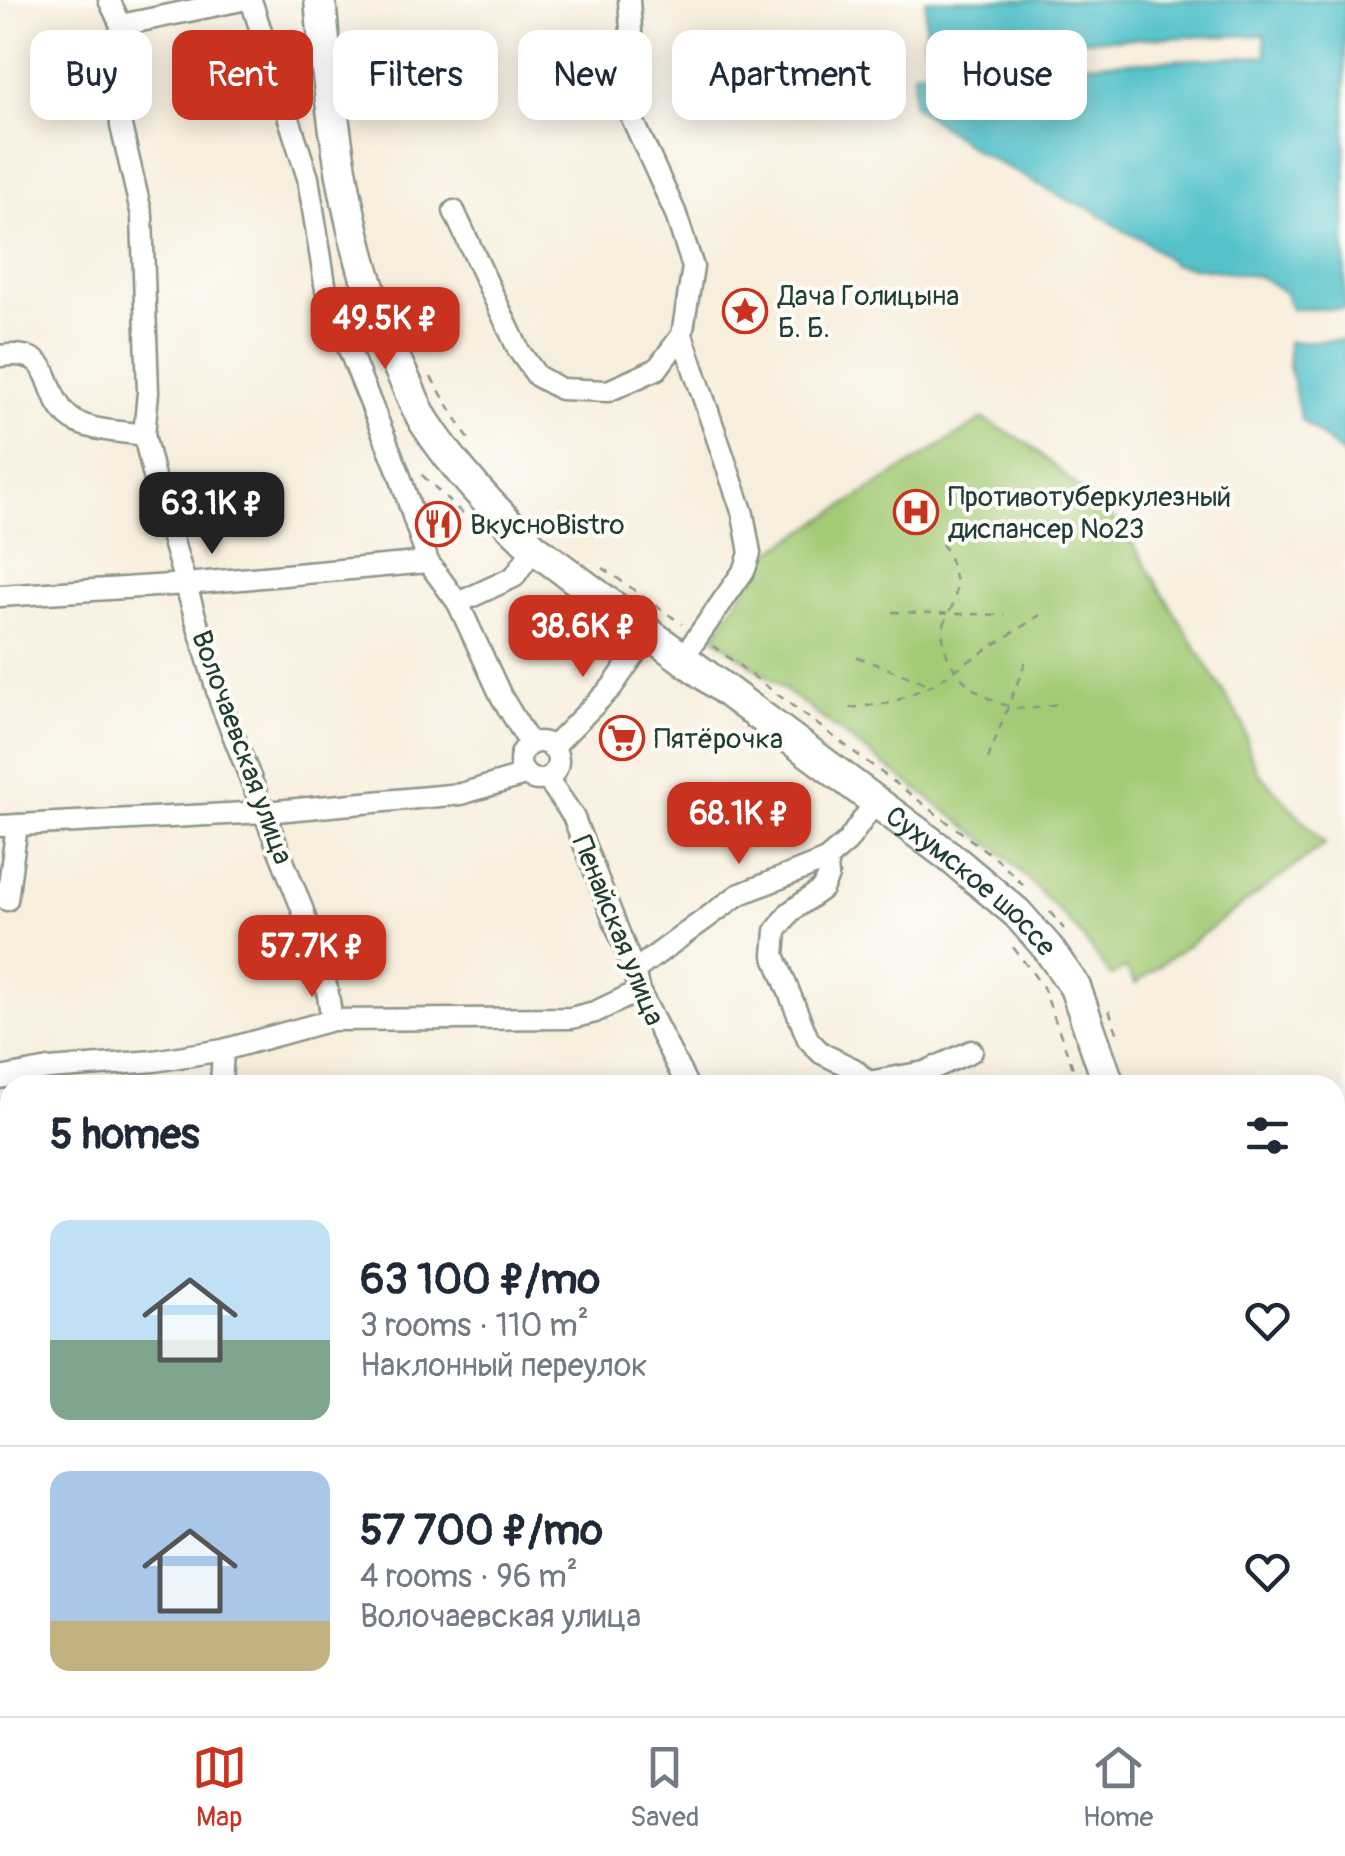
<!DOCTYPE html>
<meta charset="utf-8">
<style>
body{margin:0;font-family:Pangolin,sans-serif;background:#f6f6f7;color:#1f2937;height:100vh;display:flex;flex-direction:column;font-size:38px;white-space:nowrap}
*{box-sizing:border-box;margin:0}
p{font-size:32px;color:#747a83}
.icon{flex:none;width:55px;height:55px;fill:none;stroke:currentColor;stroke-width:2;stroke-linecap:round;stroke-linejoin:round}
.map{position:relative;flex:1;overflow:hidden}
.side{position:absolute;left:0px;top:1075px;width:1345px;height:642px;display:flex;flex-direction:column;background:#fff;border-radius:30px 30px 0 0;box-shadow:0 5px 25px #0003}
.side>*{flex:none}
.guide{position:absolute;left:30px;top:30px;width:1285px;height:90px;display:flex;gap:20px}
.price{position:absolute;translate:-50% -85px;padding:0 22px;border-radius:20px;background:#c8321e;color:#fff;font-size:32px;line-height:65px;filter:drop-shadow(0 2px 5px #0008)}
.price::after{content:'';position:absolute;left:50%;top:60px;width:30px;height:22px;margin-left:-15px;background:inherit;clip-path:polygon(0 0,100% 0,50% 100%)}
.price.selected{background:#222;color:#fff}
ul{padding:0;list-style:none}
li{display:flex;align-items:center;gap:30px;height:250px;padding:0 50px}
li+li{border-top:2px solid #e0e1e3}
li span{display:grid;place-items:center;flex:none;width:280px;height:200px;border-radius:20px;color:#555}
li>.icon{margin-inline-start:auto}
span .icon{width:120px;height:120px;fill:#fffc;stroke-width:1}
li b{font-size:42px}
h2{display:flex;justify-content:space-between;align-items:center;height:120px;padding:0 50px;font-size:42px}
.tag{padding:0 35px;border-radius:20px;background:#fff;box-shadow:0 5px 25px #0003;font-size:35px;line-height:90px}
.tag.selected{background:#c8321e;color:#fff}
.tab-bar{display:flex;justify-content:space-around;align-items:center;height:140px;border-top:2px solid #e0e1e3;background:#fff;font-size:28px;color:#747a83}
.tab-bar a{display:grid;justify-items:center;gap:5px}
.tab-bar .selected{color:#c8321e}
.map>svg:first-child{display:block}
.green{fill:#a3ca75;stroke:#618454;stroke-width:2.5}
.water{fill:#55c2cb;stroke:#3a8080;stroke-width:2.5}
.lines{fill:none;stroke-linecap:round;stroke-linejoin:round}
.minor-casing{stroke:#8c9688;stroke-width:25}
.highway-casing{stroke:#8c9688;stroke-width:35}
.path{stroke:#8c9688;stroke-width:2.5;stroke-dasharray:8 8;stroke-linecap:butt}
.minor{stroke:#fff;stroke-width:20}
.highway{stroke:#fff;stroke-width:30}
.rail{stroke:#1f3d34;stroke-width:5}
.labels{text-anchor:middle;stroke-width:8;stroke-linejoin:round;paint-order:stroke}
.poi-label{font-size:28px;fill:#1f3d34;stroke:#fdfcf7;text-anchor:start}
.street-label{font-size:28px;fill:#1f3d34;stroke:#fdfcf7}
</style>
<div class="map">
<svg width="1345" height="1716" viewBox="0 0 1345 1716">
<rect width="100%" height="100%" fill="#fdfcf7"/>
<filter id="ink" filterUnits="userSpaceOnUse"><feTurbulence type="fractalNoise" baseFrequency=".01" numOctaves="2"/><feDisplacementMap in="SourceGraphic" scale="20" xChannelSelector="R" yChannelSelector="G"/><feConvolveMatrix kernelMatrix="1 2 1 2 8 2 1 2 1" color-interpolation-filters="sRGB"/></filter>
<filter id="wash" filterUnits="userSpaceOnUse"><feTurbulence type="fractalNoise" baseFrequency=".0048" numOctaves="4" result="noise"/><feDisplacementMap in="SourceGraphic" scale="40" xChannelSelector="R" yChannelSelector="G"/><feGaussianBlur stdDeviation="2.25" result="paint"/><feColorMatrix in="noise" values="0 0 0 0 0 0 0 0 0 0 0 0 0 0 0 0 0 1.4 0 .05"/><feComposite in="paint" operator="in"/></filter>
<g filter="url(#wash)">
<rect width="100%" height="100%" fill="#f8eedd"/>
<g class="green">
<polygon points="983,419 1028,443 1122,527 1243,724 1250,754 1258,772 1325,844 1135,984 1126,968 1111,976 1077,930 1002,853 714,637 766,555"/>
<polygon points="458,1708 1119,1708 1120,1716 460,1716"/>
</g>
<g class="water">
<polygon points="926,0 1345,0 1345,309 1291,309 1284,292 1261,277 1173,264 1142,239 1124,231 1092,209 1070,201 976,151 913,105 914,71 1266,56 1264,35 925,44"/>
<polygon points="1345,340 1345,456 1301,419 1289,366 1288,342"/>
</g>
</g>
<g filter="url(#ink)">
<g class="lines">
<defs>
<g id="minor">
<polyline points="109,0 121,25 117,50 121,126 142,216 148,392 144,435 155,481 221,704 303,911 327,989 332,1020"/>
<polyline points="251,0 308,178 326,290 335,315 399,473 428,562 458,603 501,696 530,744"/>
<polyline points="121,25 242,0"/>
<polyline points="454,211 519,351 537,376 561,389 608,391 657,369 682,335 693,267 675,212 619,90 633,61 629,0"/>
<path d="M0 356C58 348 39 388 68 416 85 432 123 431 144 435"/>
<polyline points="0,596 186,584 428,562"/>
<polyline points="458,603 514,577 534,548"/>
<polyline points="682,659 745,569 750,553 743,514 682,335"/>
<circle cx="539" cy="761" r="19"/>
<polyline points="552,748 612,687 648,635"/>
<polyline points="547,778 573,816 634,971 639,991 687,1085"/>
<polyline points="0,826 265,812 461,794 525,775"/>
<polyline points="826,860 828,876 822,889 790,912 776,931 774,955 808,1039 821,1053 854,1069 868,1082 868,1085"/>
<polyline points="7,900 17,825"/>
<polyline points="634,971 738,895 826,860 847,842 876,801"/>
<polyline points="0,1078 49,1069 154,1061 223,1050 332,1020 571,1018 595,1012 639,991"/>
<polyline points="868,1082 925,1072 972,1051"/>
<polyline points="221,1085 223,1050"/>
<polyline points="1335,1239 1345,1234"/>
<polyline points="0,1242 10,1241"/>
<polyline points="0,1337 10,1351"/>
<polyline points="1335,1374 1335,1408"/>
<polyline points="0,1443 10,1439"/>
<polyline points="0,1610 10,1583"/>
<polyline points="0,1704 10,1699"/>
<polyline points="375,1708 377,1716"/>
<polyline points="1176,1708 1177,1716"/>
<polyline points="1245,1708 1246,1716"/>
</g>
<g id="highway">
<path id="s1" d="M320 0C332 128 347 255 401 372 409 388 415 406 424 421 455 469 493 509 534 548L949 856 1017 913 1047 947 1075 987 1109 1085"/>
<polyline points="1152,1708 1152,1716"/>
</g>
</defs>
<use href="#minor" class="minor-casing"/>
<use href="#highway" class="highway-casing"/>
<g class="path">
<polyline points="431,377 471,443"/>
<polyline points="422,475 480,530"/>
<path d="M942 543C951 561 960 581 954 602 950 612 944 620 943 631 941 670 981 703 1018 708 1031 710 1043 707 1056 704"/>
<polyline points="603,568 682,624"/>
<polyline points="892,612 1005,615"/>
<polyline points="713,646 998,860 1023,885"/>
<polyline points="857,657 931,685"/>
<polyline points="850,708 891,703 932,685 1040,615"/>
<polyline points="988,759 1028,655"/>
<polyline points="1050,912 1064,929"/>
<polyline points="1013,947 1043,987 1074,1071 1075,1085"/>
<polyline points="1109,1010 1118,1035"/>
<polyline points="630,1708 631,1716"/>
<polyline points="727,1708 727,1716"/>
<polyline points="900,1708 901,1716"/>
<polyline points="1018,1708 1019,1716"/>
<polyline points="1033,1708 1034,1716"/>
<polyline points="1115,1708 1115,1716"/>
<polyline points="521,1711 545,1708"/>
</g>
<use href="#minor" class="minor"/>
<use href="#highway" class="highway"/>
<polyline class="rail" points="1339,1587 1345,1640"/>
</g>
</g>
<defs>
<symbol id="sight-ring" viewBox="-11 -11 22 22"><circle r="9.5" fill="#fdfcf7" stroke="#c8321e" stroke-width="1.5"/><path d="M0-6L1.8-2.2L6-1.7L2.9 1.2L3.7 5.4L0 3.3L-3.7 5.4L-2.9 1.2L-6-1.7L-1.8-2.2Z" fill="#c8321e"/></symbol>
<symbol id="hospital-ring" viewBox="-11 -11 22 22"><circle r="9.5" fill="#fdfcf7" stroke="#c8321e" stroke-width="1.5"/><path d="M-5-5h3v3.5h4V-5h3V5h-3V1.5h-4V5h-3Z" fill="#c8321e"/></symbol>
<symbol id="restaurant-ring" viewBox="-11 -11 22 22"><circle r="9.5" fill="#fdfcf7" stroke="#c8321e" stroke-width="1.5"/><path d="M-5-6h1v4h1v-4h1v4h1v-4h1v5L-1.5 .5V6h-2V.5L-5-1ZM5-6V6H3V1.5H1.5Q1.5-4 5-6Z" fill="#c8321e"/></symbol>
<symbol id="supermarket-ring" viewBox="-11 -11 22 22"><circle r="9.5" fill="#fdfcf7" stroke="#c8321e" stroke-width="1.5"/><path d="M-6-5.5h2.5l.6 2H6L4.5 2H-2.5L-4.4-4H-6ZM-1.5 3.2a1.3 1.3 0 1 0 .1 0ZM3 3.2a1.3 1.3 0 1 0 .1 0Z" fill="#c8321e"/></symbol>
</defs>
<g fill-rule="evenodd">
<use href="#sight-ring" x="720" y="286" width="50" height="50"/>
<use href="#hospital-ring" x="891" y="487" width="50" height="50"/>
<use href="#restaurant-ring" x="413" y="499" width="50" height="50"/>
<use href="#supermarket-ring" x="597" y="713" width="50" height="50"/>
</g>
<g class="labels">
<g class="poi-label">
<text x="778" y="305">Дача Голицына<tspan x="778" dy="32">Б. Б.</tspan></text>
<text x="948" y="506">Противотуберкулезный<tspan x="948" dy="32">диспансер №23</tspan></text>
<text x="470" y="534">ВкусноBistro</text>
<text x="654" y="748">Пятёрочка</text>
</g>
<g class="street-label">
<text transform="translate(243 747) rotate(70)" y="10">Волочаевская улица</text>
<text dy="10" stroke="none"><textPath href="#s1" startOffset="1155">Сухумское шоссе</textPath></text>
<text transform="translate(619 930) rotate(68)" y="10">Пенайская улица</text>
</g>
</g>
</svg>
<b class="price" style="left:385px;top:372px">49.5K ₽</b>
<b class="price selected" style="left:212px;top:557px">63.1K ₽</b>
<b class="price" style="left:583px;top:680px">38.6K ₽</b>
<b class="price" style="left:739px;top:867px">68.1K ₽</b>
<b class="price" style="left:312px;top:1000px">57.7K ₽</b>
<div class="guide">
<a class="tag">Buy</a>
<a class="tag selected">Rent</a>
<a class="tag">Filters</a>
<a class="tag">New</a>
<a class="tag">Apartment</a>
<a class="tag">House</a>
</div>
<section class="side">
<h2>5 homes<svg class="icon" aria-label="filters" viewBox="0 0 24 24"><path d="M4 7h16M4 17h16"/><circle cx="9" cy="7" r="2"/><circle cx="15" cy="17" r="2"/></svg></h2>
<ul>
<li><span style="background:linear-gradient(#bfe0f5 60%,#7fa58c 0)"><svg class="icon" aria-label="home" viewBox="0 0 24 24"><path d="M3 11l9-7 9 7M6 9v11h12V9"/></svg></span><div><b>63 100 ₽/mo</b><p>3 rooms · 110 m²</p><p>Наклонный переулок</p></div><svg class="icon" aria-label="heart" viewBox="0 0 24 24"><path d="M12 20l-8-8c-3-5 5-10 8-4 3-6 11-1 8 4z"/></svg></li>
<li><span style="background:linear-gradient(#a9c7e8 75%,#c2b280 0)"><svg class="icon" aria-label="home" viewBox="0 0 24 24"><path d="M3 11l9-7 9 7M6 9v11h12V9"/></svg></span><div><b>57 700 ₽/mo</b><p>4 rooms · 96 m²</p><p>Волочаевская улица</p></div><svg class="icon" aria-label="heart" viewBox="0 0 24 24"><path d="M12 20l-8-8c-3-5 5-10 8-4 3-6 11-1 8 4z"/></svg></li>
</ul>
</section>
</div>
<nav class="tab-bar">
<a class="selected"><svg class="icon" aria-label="map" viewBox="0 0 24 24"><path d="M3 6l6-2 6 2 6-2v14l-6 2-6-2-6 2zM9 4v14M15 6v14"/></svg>Map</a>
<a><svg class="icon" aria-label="saved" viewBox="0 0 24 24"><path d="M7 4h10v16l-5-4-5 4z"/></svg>Saved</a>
<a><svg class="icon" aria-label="home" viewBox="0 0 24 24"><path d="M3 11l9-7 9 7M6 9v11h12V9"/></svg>Home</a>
</nav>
